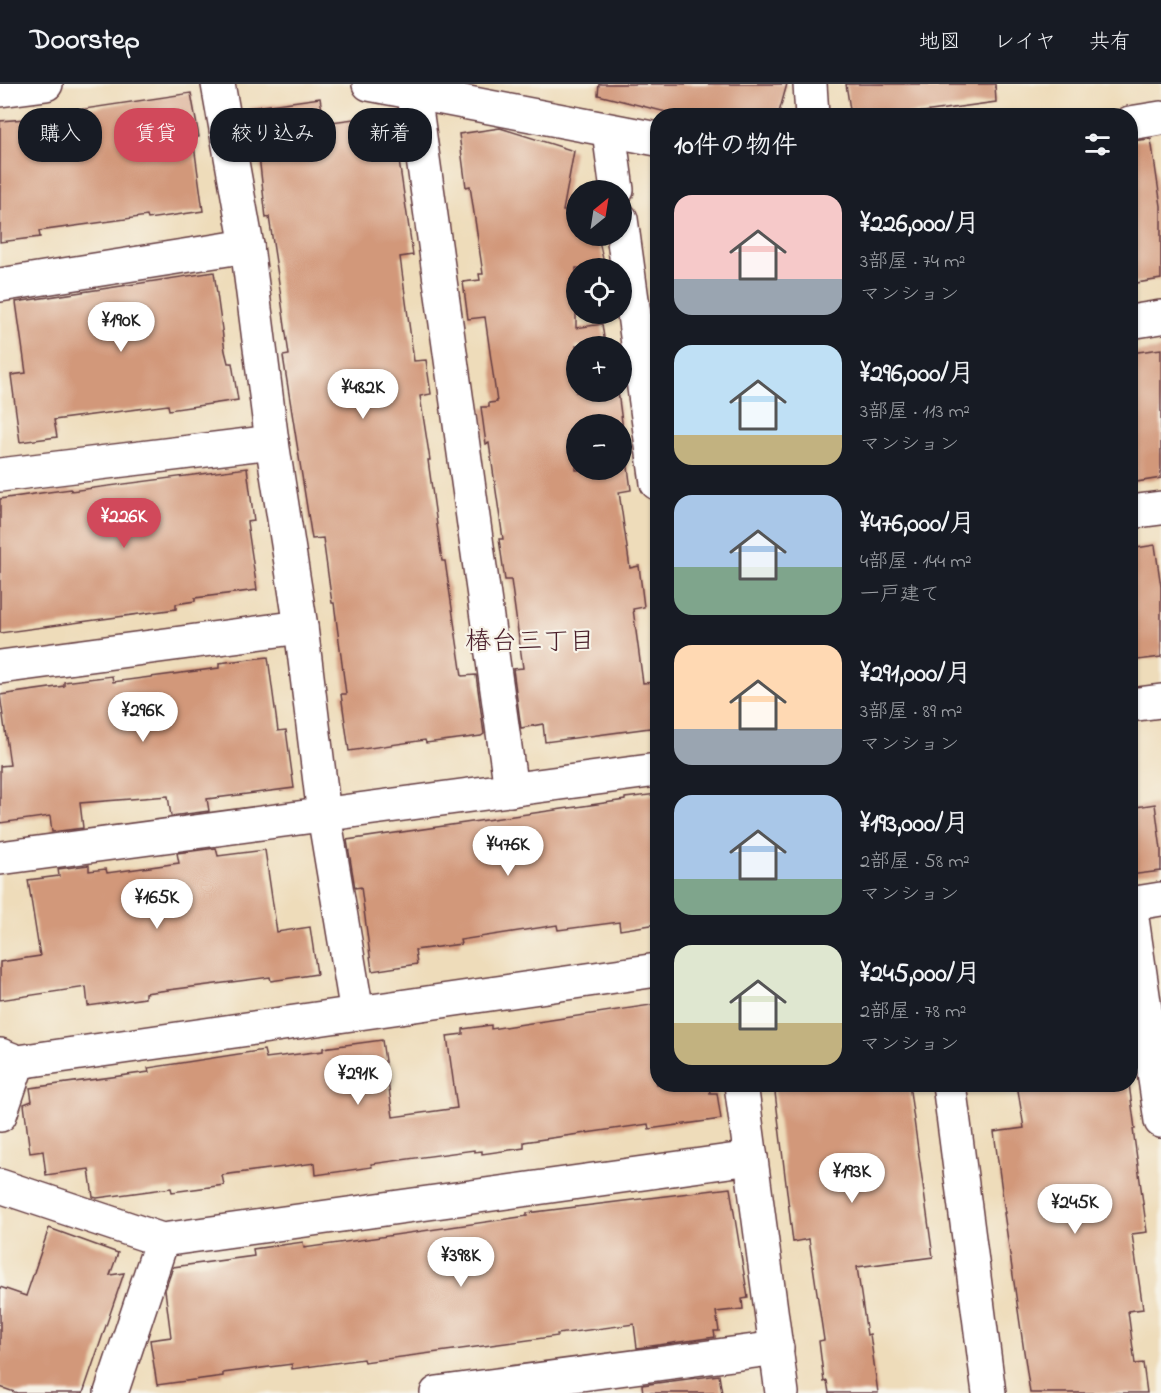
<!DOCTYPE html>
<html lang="ja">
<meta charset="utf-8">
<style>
body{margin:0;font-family:"Indie Flower","Klee One",sans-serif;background:#20242c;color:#f1f3f6;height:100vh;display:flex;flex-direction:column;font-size:22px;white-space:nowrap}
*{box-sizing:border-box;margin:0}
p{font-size:20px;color:#9ea1a6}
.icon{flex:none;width:33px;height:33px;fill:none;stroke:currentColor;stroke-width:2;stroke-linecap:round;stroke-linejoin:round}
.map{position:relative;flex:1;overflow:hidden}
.panel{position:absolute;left:650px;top:24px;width:488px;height:984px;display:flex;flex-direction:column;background:#171b24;border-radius:24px;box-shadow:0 2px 4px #0004}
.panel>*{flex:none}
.banner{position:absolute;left:18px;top:24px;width:542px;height:54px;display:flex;gap:12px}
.needle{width:39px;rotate:30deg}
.fabs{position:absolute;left:566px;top:96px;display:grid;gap:12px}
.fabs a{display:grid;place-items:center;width:66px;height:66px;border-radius:50%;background:#171b24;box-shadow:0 2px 4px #0004;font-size:30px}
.price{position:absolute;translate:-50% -51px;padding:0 14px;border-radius:21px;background:#fff;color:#222;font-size:20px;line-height:39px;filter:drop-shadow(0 2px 3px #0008)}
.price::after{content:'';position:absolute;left:50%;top:36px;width:18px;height:14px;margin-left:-9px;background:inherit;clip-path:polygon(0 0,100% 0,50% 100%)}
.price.active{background:#d1495b;color:#fff}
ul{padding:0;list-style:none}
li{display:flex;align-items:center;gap:18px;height:150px;padding:0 24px}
li span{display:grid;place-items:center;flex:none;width:168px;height:120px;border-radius:18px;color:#555}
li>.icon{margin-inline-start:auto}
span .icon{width:72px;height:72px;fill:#fffc;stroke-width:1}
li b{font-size:26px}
h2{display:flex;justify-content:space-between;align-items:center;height:72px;padding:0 24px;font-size:26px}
.pill{padding:0 21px;border-radius:24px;background:#171b24;box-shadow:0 2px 4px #0004;font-size:21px;line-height:54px}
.pill.active{background:#d1495b;color:#fff}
header{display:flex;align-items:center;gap:36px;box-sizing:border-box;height:84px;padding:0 30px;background:#171b24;border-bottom:2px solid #363941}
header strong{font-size:28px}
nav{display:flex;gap:33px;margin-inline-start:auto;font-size:21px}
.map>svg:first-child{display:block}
.building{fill:#d2987a;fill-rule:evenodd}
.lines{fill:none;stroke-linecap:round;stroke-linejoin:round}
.street-casing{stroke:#633b40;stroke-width:36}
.street{stroke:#fff;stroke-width:33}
.labels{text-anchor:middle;stroke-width:4.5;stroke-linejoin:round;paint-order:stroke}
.neighbourhood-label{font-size:26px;fill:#4a1f2b;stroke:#f7f3e8}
</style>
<header>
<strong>Doorstep</strong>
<nav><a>地図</a><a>レイヤ</a><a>共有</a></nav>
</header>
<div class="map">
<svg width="1161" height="1309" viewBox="0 0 1161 1309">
<rect width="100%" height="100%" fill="#f7f3e8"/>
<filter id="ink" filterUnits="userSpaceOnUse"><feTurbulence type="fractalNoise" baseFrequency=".0167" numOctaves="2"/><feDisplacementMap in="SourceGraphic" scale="12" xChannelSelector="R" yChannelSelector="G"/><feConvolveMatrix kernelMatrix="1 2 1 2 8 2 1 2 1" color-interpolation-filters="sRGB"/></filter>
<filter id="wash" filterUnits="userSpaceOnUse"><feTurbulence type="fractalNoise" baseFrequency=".008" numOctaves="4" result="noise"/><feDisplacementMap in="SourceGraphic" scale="24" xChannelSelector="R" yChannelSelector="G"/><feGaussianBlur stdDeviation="1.35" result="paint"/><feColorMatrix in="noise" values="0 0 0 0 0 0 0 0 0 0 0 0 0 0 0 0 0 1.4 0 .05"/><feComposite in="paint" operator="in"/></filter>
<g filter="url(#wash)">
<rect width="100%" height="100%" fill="#eedcba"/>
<g id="blocks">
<g class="building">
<polygon points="599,0 787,0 778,32 682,32 598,11"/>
<polygon points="846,0 995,0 996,18 894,32 851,32"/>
<polygon points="191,9 199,53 193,54 203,127 148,135 147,132 39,147 40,153 0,158 0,37 65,32 64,28"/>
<polygon points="320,14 324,39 392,30 413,171 400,173 414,277 426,276 431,310 420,312 430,376 428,376 442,477 445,477 462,592 476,591 484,650 481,652 426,659 425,656 349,667 341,610 346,610 334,519 332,519 323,454 312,455 283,272 289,271 277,185 269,133 266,134 258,63 254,64 248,24"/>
<path d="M500 44 574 67 563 127H576V152H598L605 184H576V244L602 240 605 260H611L612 262H576V308H618L631 406 619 408 630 484 639 482 644 523 633 525 643 599 657 598V643L545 658 543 640 521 644 513 585 523 584 511 496H505L499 455H503L489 359 486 360 481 323H489V319L497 318 485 233 468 235 463 198 480 196 479 190H483L470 102 466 103 459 50ZM576 340H621V386H576Z"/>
<polygon points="1151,55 1161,122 1161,195 1130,200 1130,57"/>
<polygon points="214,188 225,267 228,279 232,279 238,316 169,326 168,321 54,336 57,353 20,358 11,291 26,289 16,218"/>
<polygon points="1161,265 1161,394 1130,399 1130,269"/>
<polygon points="247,384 254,437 247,438 257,506 195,514 195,517 176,520 176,525 0,549 0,415 41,409 71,405 71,407"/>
<polygon points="1155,461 1161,503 1161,573 1130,577 1130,465"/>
<polygon points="268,573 278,647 286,646 294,704 207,715 209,727 171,732 168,712 80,719 83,744 52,748 50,732 0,739 0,682 10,681 0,611 64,602 64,598 112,592 113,598 219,584 219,579"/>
<polygon points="657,710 657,840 620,846 619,838 558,846 557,841 460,856 461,860 415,866 417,880 372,887 361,803 355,804 347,756 625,716 625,714"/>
<polygon points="1155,720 1161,766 1161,787 1130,791 1130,724"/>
<polygon points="216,764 218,772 265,766 277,848 310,843 317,890 271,897 270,893 145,909 145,914 88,922 86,903 0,916 0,878 40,872 28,796 59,792 58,785 89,781 89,787 106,785 107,789 179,779 177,769"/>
<polygon points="657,920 657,1000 709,1000 710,1009 717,1009 721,1035 649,1045 648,1040 524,1058 524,1064 482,1070 482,1067 474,1068 474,1066 371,1080 372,1083 316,1091 315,1079 222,1091 224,1101 172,1108 171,1104 97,1114 93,1113 89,1085 46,1091 43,1067 30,1069 24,1020 32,1017 30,1004 149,988 148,984 264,966 266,974 323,967 323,964 382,956 393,1033 457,1024 447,952 463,950 463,945 491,941 491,945"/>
<polygon points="774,1000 909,1000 933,1173 857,1183 867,1251 870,1250 878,1309 829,1309 827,1297 824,1298 819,1257 824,1256 809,1155 793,1158"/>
<polygon points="1017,1000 1129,1000 1135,1045 1133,1045 1147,1148 1132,1150 1143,1225 1128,1227 1135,1280 1143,1279 1147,1309 1030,1309 1004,1129 1005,1129 994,1048 1024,1044"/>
<polygon points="730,1104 748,1214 742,1215 743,1225 716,1228 719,1247 714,1247 715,1253 637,1264 634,1240 557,1250 558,1252 364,1278 363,1275 292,1285 292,1280 223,1289 223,1292 157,1301 150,1256 171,1253 165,1206 173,1183 254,1172 253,1165 303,1158 304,1164 527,1132 527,1129"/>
<polygon points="49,1144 118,1169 110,1191 124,1189 83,1309 17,1309 0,1303 0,1203 26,1212"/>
<polygon points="719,1291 722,1309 643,1309 642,1301"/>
</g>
</g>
</g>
<g filter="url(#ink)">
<use href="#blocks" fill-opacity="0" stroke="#633b40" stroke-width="1.5"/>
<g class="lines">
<defs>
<g id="street">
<polyline points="218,0 247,162 272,358 301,543 324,731 357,929"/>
<polyline points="369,0 657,55"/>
<polyline points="810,0 812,32"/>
<polyline points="0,6 46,0"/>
<polyline points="414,10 511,706"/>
<polyline points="1130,39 1161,34"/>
<polyline points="609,47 617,106"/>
<polyline points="621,135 657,399"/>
<polyline points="0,201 247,162"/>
<polyline points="1130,238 1161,233"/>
<polyline points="0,391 272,358"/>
<polyline points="1130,428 1161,424"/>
<polyline points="0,583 301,543"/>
<polyline points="1130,621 1161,617"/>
<polyline points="0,774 657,686"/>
<polyline points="1130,820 1161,1037"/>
<polyline points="1130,820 1161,815"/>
<polyline points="0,971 18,978 657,886"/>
<polyline points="741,1000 782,1309"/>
<polyline points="949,1000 989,1309"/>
<polyline points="0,1031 18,978"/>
<polyline points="0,1102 162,1156 751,1074"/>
<polyline points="111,1309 162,1156"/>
<polyline points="437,1309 777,1264"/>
</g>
</defs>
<use href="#street" class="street-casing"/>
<use href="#street" class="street"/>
</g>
</g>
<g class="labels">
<g class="neighbourhood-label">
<text x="530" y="565">椿台三丁目</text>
</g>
</g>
</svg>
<div class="fabs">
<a><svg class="needle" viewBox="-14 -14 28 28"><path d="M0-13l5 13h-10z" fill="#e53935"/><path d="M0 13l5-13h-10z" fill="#9ea1a6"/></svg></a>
<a><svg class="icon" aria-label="locate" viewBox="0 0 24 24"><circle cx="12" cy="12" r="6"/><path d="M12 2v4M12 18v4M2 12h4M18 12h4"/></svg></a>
<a>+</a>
<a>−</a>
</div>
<b class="price" style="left:121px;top:269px">¥190K</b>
<b class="price" style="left:363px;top:336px">¥482K</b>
<b class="price active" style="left:124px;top:465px">¥226K</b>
<b class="price" style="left:143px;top:659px">¥296K</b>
<b class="price" style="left:508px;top:793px">¥476K</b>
<b class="price" style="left:157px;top:846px">¥165K</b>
<b class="price" style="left:358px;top:1022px">¥291K</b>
<b class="price" style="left:852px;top:1120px">¥193K</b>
<b class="price" style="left:1075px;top:1151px">¥245K</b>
<b class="price" style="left:461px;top:1204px">¥398K</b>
<div class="banner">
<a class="pill">購入</a>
<a class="pill active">賃貸</a>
<a class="pill">絞り込み</a>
<a class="pill">新着</a>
</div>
<section class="panel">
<h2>10件の物件<svg class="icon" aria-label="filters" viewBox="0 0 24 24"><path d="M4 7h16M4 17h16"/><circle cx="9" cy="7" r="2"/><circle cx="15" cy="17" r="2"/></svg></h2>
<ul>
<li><span style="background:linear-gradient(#f6c9c9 70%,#9aa5b1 0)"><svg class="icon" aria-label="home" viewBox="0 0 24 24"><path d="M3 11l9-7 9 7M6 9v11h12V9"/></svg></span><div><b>¥226,000/月</b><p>3部屋 · 74 m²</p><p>マンション</p></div></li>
<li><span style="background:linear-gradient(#bfe0f5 75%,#c2b280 0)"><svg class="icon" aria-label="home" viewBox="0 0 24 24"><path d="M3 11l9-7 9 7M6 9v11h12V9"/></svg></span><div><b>¥296,000/月</b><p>3部屋 · 113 m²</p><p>マンション</p></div></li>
<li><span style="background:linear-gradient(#a9c7e8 60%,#7fa58c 0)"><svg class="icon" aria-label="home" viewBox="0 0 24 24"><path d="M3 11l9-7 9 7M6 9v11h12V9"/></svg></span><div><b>¥476,000/月</b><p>4部屋 · 144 m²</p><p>一戸建て</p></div></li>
<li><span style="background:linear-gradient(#ffd9b3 70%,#9aa5b1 0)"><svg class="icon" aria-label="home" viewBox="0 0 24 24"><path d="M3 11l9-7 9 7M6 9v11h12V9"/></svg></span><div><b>¥291,000/月</b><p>3部屋 · 89 m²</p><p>マンション</p></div></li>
<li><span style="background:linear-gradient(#a9c7e8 70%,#7fa58c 0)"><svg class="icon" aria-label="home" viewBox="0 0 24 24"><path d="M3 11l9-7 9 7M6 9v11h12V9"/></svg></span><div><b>¥193,000/月</b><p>2部屋 · 58 m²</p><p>マンション</p></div></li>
<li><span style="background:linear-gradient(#dfe7d0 65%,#c2b280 0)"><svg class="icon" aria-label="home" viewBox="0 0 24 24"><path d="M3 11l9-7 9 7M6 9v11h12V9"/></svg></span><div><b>¥245,000/月</b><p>2部屋 · 78 m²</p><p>マンション</p></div></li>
</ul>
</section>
</div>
